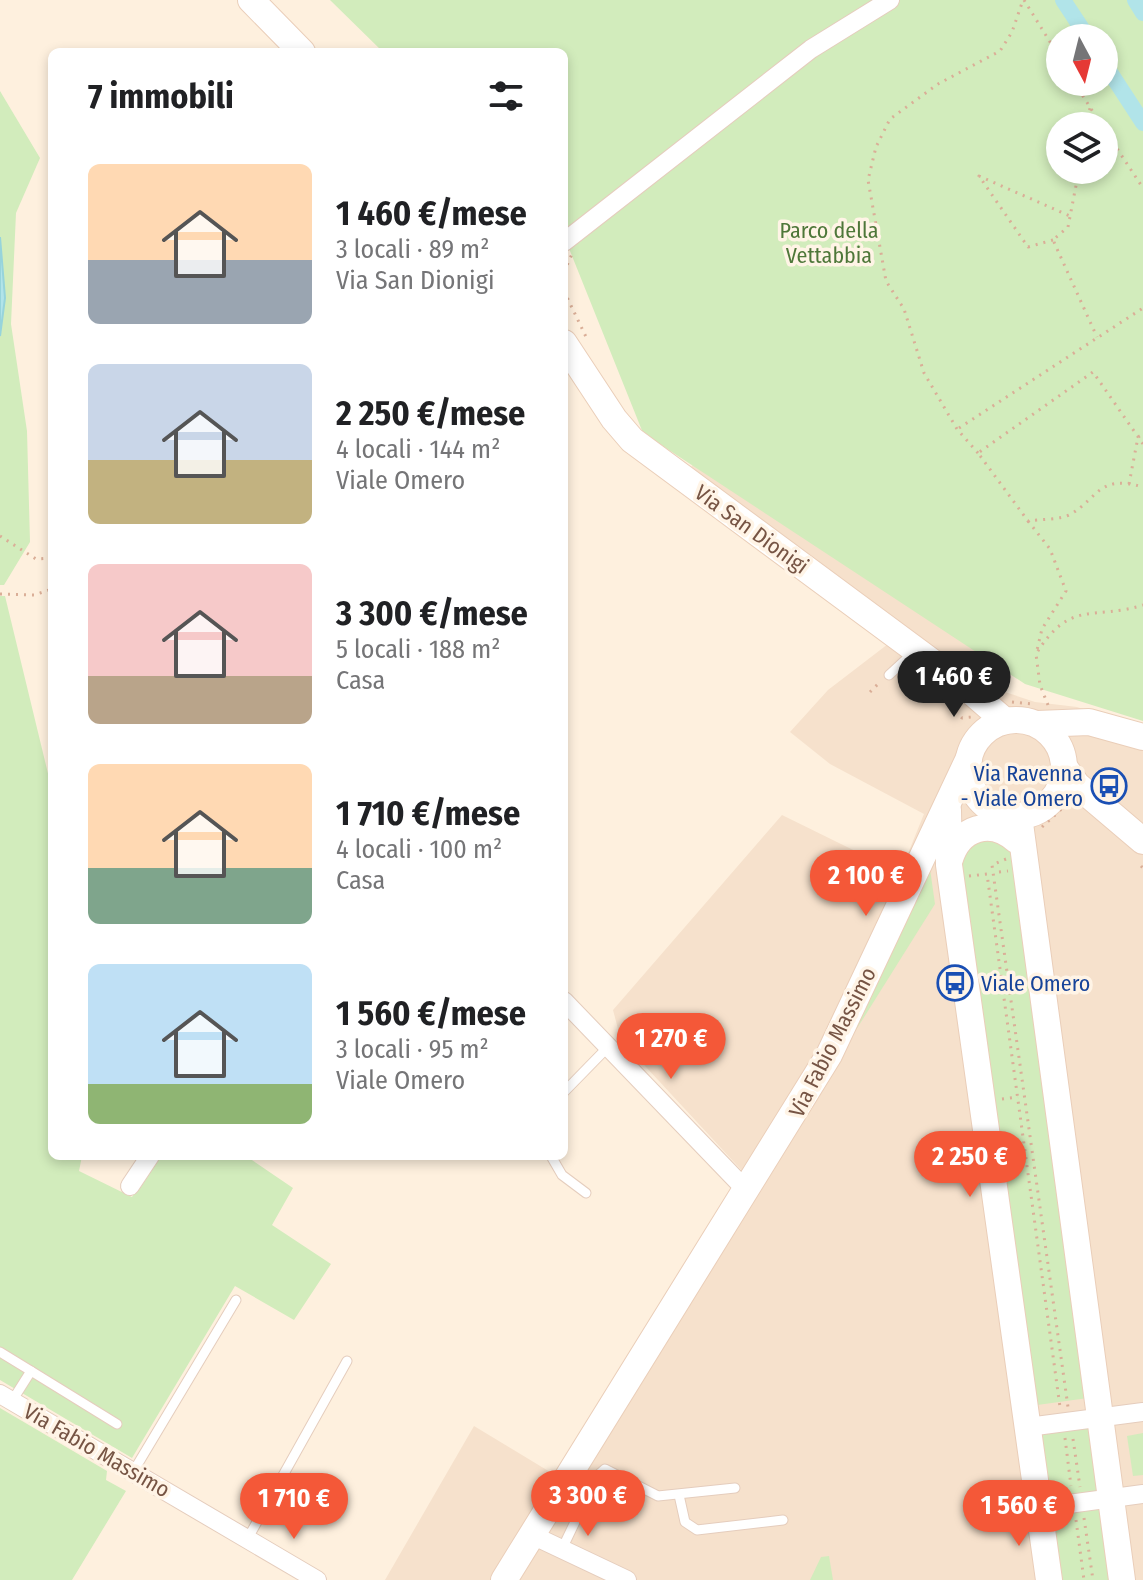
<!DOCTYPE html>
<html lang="it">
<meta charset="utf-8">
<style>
body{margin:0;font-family:"Fira Sans Condensed",sans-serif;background:#f2f2f2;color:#202124;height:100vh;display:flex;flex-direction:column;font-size:30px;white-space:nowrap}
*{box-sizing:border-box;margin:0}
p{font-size:26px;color:#757577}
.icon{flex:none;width:44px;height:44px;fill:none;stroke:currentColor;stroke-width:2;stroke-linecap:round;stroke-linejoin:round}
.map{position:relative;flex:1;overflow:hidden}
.sheet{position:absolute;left:48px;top:48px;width:520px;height:1112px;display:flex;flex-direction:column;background:#fff;border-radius:12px;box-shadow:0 4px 12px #0003}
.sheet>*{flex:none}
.needle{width:52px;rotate:173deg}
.controls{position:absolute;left:1046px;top:24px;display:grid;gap:16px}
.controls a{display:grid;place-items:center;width:72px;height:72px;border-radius:50%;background:#fff;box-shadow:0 4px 12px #0003;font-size:40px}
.price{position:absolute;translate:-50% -68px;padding:0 18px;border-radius:28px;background:#f45838;color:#fff;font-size:26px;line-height:52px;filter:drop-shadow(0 2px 4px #0008)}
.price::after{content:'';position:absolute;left:50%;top:48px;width:24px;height:18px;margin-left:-12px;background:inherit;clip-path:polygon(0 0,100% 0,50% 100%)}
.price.on{background:#222;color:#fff}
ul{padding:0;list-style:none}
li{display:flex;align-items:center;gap:24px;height:200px;padding:0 40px}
li span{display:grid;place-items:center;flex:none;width:224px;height:160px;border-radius:12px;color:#555}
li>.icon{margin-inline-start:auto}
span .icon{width:96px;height:96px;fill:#fffc;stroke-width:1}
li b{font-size:34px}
h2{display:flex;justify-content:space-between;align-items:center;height:96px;padding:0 40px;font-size:34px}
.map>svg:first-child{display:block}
.residential{fill:#f6e1cc}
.green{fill:#d2ecbc;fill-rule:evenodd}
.water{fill:#b1e4e9;stroke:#97d4db;stroke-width:2}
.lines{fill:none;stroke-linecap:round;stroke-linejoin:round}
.canal{stroke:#b1e4e9;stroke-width:16}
.lane-casing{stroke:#e5cdbd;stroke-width:11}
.street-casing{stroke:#e5cdbd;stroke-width:20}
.secondary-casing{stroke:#eaceb9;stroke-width:28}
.path{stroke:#daae97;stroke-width:3;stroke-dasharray:2 6;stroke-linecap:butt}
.lane{stroke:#fff;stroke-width:9}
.street{stroke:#fff;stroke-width:18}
.secondary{stroke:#fff;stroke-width:26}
.labels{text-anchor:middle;stroke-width:7;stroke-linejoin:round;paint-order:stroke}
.park-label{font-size:22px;fill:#4e7739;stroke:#fff4e6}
.street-label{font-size:22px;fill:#765444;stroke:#fff4e6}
.transit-label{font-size:22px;fill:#164399;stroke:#fff4e6;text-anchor:end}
</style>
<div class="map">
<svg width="1143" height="1580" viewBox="0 0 1143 1580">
<rect width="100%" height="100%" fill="#fef0de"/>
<polygon class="residential" points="720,424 1048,605 993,688 1035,702 1077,707 1143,729 1143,1580 385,1580 474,1426 555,1475 746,1175 621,1040 613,1010 782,815 900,873 924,814 830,764 790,732 828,690 888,644 687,473"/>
<g class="green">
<path d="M330 0H1143V721L1025 684 643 433 564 236V52H383ZM1060 38H1104V82H1060ZM1060 126H1104V170H1060Z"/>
<polygon points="0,91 40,158 16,213 11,324 27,431 30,542 4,585 0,585"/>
<polygon points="0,596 5,596 52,790 52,1156 82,1156 79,1171 132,1197 160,1156 246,1156 293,1188 272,1225 331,1264 294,1320 235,1286 132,1458 0,1380"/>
<polygon points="985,838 1003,840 1013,851 1088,1398 1030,1406 957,875 971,843"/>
<polygon points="930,869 935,904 851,1038"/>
<polygon points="0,1408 107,1471 106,1480 126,1491 72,1580 0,1580"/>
<polygon points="1091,1428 1100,1497 1044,1504 1035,1435"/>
<polygon points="1143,1433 1143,1475 1133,1476 1127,1436"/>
<polygon points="1102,1506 1112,1580 1054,1580 1045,1513"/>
<polygon points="829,1556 833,1580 810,1580 821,1557"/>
</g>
<polygon class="water" points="0,237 5,298 0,336"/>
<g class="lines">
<g class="canal">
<polyline points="1063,0 1088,38"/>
<polyline points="1135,0 1143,13"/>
<polyline points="1104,63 1143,123"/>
</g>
<defs>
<g id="lane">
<polyline points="889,675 913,653"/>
<polyline points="564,1092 608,1047"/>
<polyline points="551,1156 562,1175 586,1193"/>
<polyline points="0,1352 31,1371"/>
<polyline points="12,1401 31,1371 117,1424"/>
<polyline points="133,1472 236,1300"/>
<polyline points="679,1495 685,1522 697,1530 783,1520"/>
<polyline points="248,1538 347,1361"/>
<polyline points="562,1549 597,1476 605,1469 658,1496 735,1488"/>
</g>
<g id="street">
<polyline points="564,242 811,49 890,0"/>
<polyline points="564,1001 747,1191"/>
<polyline points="130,1186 150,1156"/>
<polyline points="0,1394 317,1580"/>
<polyline points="1028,1427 1143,1412"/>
<polyline points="1039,1508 1143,1494"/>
<polyline points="532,1535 627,1580"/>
</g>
<g id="secondary">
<polyline points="251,0 302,52"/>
<polyline points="564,343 614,419 632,440 967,688 1005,721"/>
<circle cx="1016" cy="768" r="48"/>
<polyline points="1037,724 1089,722 1143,737"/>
<polyline points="1065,768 1077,785 1143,841"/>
<polyline points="948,810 949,865 1049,1580"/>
<polyline points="1019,816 1122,1580"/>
<path d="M950 859C959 828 991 817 1016 840"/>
<polyline points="504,1580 829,1055 969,758"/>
</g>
</defs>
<use href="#lane" class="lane-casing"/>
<use href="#street" class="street-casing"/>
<use href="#secondary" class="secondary-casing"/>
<g class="path">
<polyline points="1024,0 1060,58"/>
<polyline points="1074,82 1102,126"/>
<polyline points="1087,126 1090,108"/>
<polyline points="1104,129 1143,188"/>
<polyline points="1079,170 1068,227 1053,240 1097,337"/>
<polyline points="1053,240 1028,247 979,176 1070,216"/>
<polyline points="564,272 572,254"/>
<polyline points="564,291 588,341"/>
<polyline points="959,428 1143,308"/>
<path d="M1143 444 1093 372 978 453 1028 521C1040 519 1061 520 1071 514 1099 497 1099 474 1143 487"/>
<polyline points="978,453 957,429 924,373 904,309 886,281 868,180 876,147 890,119 938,84 1000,51 1012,32 1023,0"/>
<polyline points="1129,484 1138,437 1143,434"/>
<polyline points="1028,521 1050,549 1066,591 1042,629 1037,650"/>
<polyline points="0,536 36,559 52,558"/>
<polyline points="0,594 34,595 52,589"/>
<polyline points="870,692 879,683"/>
<polyline points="939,694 962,718 972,717"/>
<polyline points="1012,702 1033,704"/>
<path d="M1048 705 1040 685 1036 654C1071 598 1093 621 1143 605"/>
<polyline points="1042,827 1068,803"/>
<polyline points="1006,859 992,865 1068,1407"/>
<polyline points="1141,866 1143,868"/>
<polyline points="999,872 1008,871"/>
<polyline points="969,876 987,874 1060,1407"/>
<polyline points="1002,1099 1018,1097"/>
<polyline points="1065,1438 1071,1486"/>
<polyline points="1073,1439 1080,1487"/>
<polyline points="1084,1518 1093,1580"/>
<polyline points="1076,1520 1084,1580"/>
</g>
<use href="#lane" class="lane"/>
<use href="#street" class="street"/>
<use href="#secondary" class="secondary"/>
</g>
<defs>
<symbol id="bus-ring" viewBox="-11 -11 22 22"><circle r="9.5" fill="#fff4e6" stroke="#1a4fb4" stroke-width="1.5"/><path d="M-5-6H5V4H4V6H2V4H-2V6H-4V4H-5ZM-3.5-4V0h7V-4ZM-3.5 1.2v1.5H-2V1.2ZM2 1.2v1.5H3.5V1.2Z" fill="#1a4fb4"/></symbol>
</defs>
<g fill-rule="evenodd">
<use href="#bus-ring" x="1089" y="766" width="40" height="40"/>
<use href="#bus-ring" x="935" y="963" width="40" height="40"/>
</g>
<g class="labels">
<g class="park-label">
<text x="829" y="238">Parco della<tspan x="829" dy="25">Vettabbia</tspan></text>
</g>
<g class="street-label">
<text transform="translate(752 529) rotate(36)" y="8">Via San Dionigi</text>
<text transform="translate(832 1042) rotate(-63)" y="8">Via Fabio Massimo</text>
<text transform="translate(97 1450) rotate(30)" y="8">Via Fabio Massimo</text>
</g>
<g class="transit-label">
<text x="1083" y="781">Via Ravenna<tspan x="1083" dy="25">- Viale Omero</tspan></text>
<text x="981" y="991" text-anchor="start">Viale Omero</text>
</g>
</g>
</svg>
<div class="controls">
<a><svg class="needle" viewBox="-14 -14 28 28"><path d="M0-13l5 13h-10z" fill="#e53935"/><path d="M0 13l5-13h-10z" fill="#757577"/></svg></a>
<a><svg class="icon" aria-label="layers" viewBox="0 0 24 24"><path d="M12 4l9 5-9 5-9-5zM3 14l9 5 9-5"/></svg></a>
</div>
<b class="price on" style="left:954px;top:719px">1 460 €</b>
<b class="price" style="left:866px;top:918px">2 100 €</b>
<b class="price" style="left:671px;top:1081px">1 270 €</b>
<b class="price" style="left:970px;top:1199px">2 250 €</b>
<b class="price" style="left:588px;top:1538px">3 300 €</b>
<b class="price" style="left:294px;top:1541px">1 710 €</b>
<b class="price" style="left:1019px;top:1548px">1 560 €</b>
<section class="sheet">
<h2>7 immobili<svg class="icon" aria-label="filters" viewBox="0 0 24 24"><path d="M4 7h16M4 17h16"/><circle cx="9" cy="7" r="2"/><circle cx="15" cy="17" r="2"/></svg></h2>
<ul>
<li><span style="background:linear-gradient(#ffd9b3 60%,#9aa5b1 0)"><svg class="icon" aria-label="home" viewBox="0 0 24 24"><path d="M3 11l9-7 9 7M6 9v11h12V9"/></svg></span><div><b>1 460 €/mese</b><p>3 locali · 89 m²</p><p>Via San Dionigi</p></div></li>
<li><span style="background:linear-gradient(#c9d6e8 60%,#c2b280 0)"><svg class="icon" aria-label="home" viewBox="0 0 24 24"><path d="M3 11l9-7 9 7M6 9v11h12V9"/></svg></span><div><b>2 250 €/mese</b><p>4 locali · 144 m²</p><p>Viale Omero</p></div></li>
<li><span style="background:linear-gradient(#f6c9c9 70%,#b9a48a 0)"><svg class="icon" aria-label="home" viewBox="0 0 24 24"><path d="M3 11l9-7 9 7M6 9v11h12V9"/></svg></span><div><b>3 300 €/mese</b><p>5 locali · 188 m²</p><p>Casa</p></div></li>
<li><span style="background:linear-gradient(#ffd9b3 65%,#7fa58c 0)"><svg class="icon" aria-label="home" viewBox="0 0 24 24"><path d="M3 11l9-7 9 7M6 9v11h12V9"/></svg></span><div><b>1 710 €/mese</b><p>4 locali · 100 m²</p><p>Casa</p></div></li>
<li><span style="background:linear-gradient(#bfe0f5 75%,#8fb573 0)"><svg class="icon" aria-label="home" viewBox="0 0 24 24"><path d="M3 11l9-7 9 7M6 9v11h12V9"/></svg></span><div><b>1 560 €/mese</b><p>3 locali · 95 m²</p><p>Viale Omero</p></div></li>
</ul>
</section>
</div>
